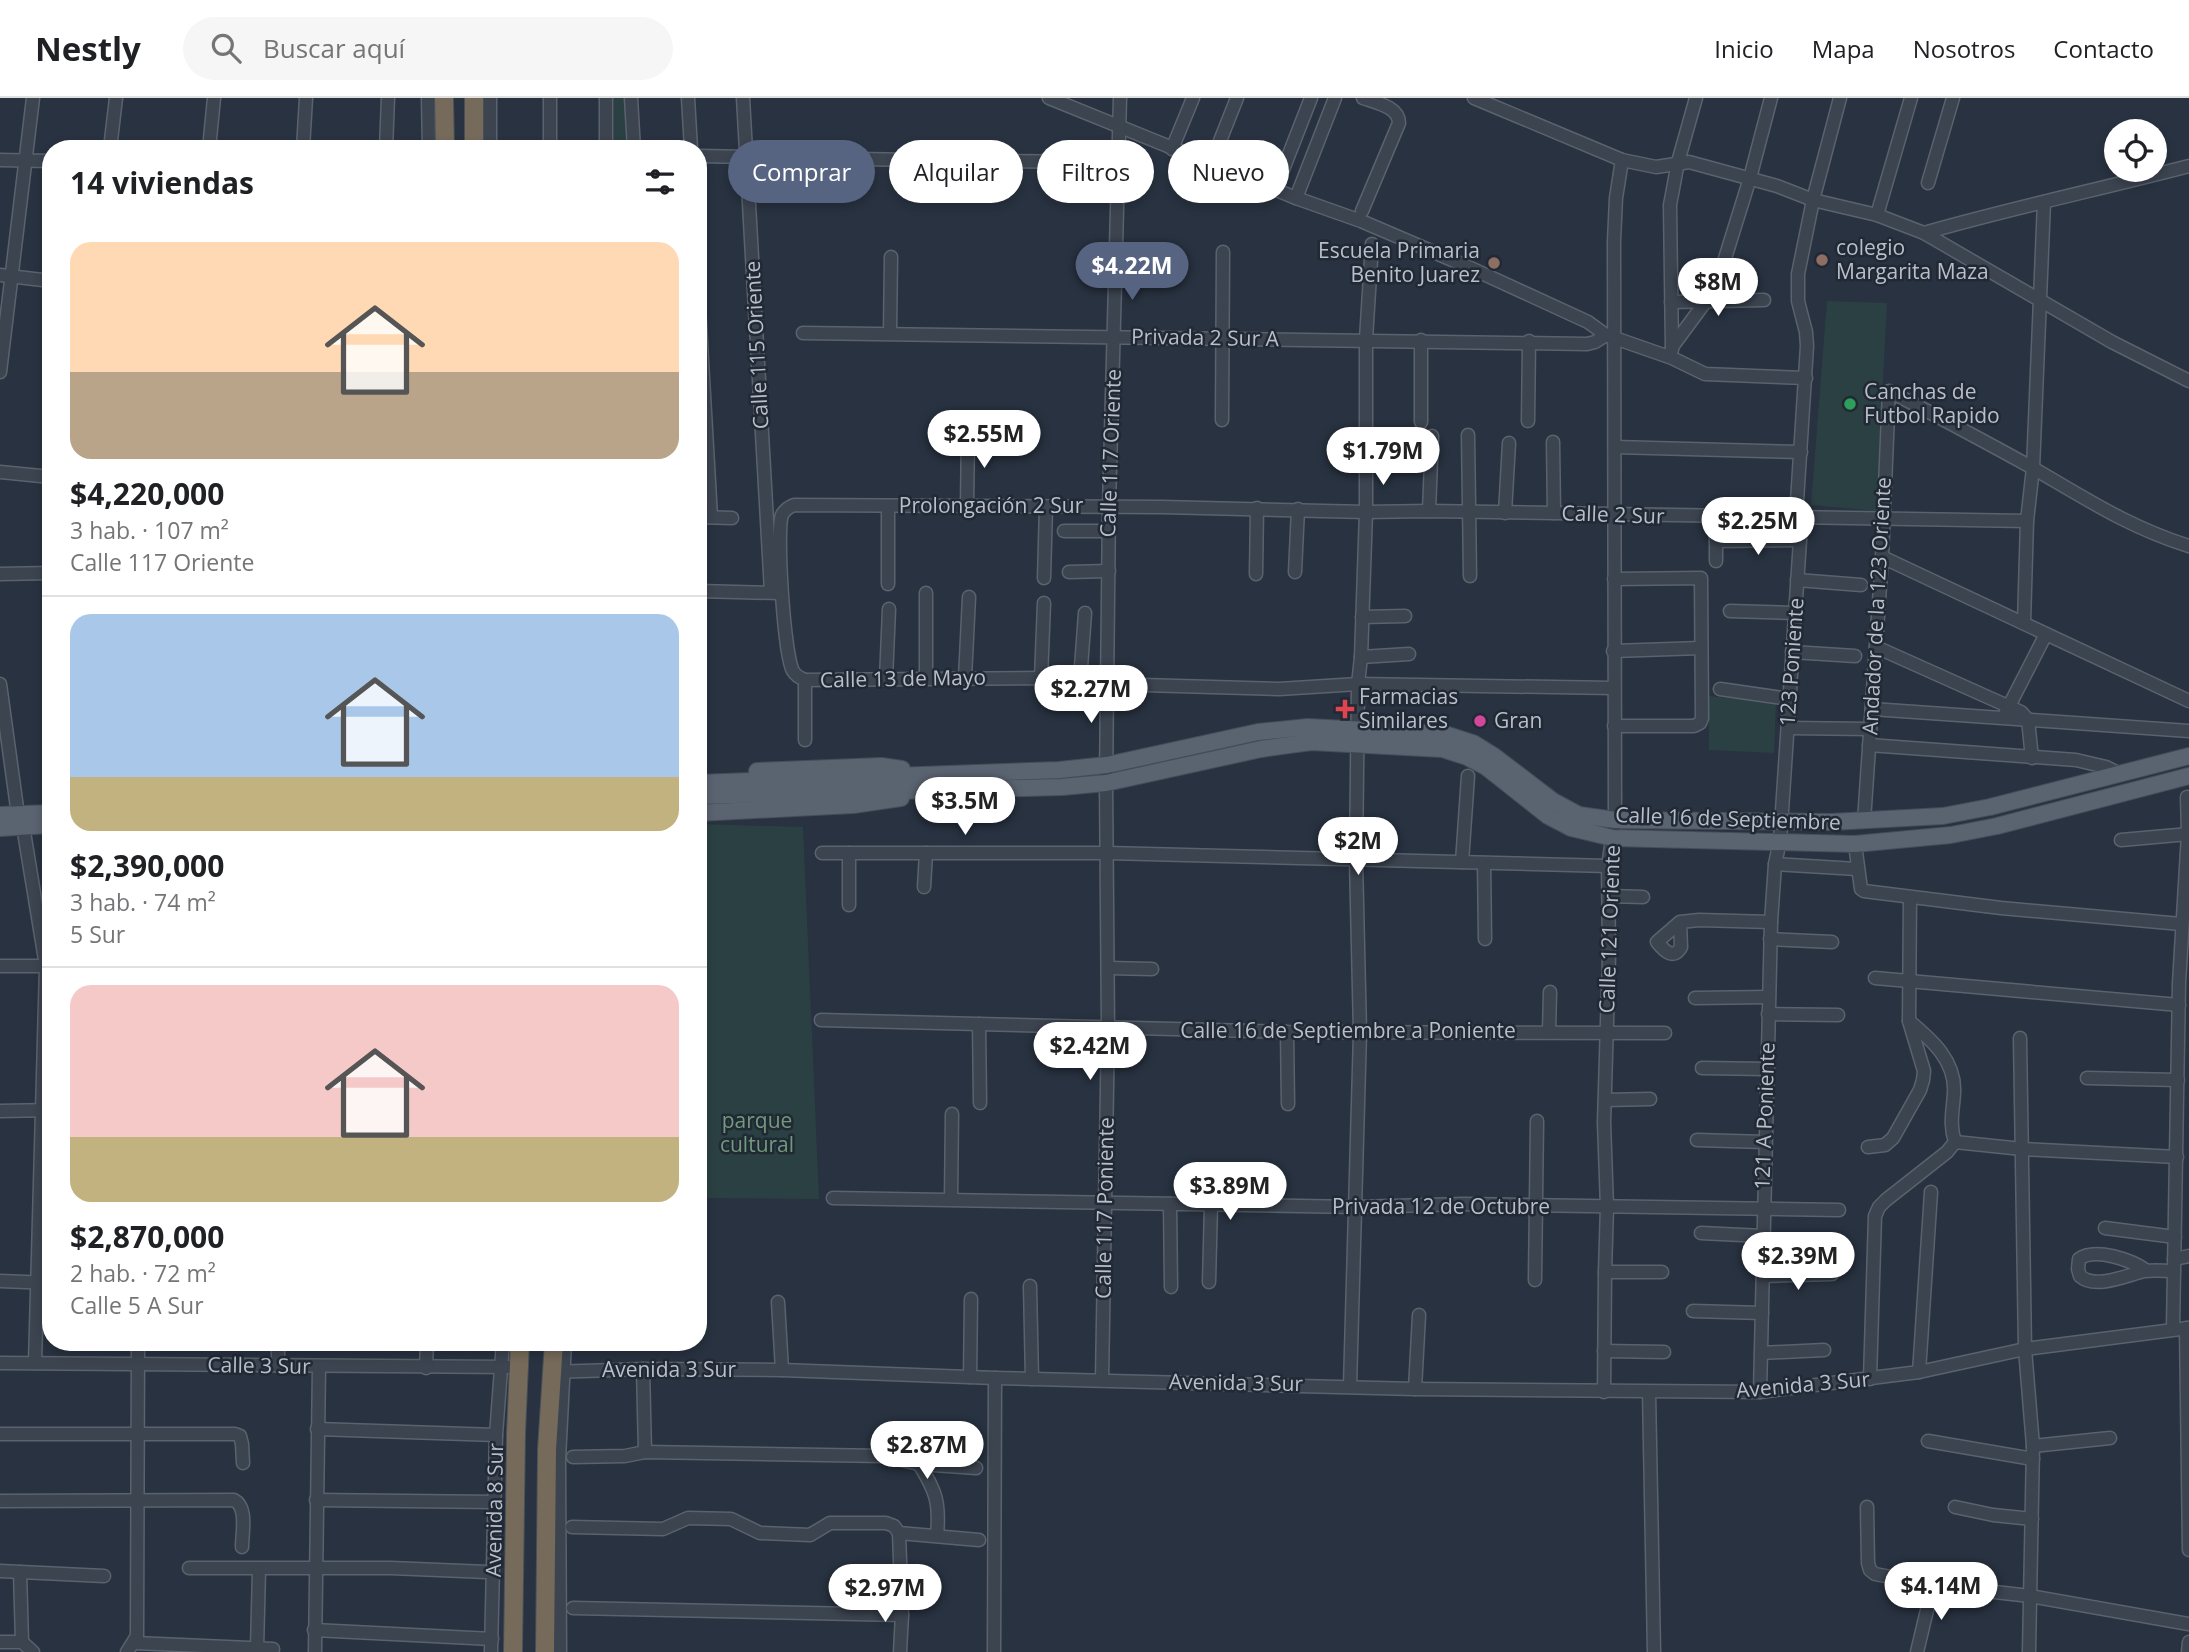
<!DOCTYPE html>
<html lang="es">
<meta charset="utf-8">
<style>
body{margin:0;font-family:"Open Sans",sans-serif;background:#f6f6f6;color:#202124;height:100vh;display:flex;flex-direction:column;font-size:26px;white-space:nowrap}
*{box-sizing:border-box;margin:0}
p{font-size:23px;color:#757577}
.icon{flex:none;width:38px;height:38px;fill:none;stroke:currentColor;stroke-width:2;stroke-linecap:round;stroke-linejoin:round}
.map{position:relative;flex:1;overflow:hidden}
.drawer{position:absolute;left:42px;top:42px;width:665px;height:1211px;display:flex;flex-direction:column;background:#fff;border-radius:28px;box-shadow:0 4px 10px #0003}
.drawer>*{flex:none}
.banner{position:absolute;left:728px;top:42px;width:665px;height:63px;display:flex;gap:14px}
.tools{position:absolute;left:2104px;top:21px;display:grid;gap:14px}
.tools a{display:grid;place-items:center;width:63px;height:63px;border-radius:50%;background:#fff;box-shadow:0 4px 10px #0003;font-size:35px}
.price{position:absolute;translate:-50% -60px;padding:0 16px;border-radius:24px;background:#fff;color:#222;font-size:23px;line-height:46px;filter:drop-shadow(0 2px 4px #0008)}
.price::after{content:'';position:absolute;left:50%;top:42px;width:21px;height:16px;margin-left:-10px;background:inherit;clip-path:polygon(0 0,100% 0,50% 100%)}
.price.active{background:#566481;color:#fff}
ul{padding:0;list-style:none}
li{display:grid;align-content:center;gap:14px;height:371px;padding:0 28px}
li+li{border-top:2px solid #e0e0e0}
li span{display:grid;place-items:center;height:217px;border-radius:21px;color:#555}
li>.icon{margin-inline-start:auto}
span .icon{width:126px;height:126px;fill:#fffc;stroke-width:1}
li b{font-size:30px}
h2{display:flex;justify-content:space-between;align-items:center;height:84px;padding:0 28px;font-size:30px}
.pill{padding:0 24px;border-radius:32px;background:#fff;box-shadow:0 4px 10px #0003;font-size:24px;line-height:63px}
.pill.active{background:#566481;color:#fff}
header{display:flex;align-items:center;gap:42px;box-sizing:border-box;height:98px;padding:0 35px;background:#fff;border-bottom:2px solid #e0e0e0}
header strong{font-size:33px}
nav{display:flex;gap:38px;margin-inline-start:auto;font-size:24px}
.search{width:490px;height:63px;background:#f6f6f6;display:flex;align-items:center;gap:18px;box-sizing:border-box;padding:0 24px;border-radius:38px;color:#757577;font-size:26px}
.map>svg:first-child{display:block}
.green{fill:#2b4042}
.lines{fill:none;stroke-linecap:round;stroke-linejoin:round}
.minor-casing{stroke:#5a626d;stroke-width:15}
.major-casing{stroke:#464d59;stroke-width:18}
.highway-casing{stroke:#474f5a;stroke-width:20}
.minor{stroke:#3c4450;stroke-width:12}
.major{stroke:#5a6370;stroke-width:16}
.highway{stroke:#766b5a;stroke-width:18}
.education-dot{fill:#8d6e63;stroke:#212935;stroke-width:2.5}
.leisure-dot{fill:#2e9e5b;stroke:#212935;stroke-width:2.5}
.health-dot{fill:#e0444e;stroke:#212935;stroke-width:2.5}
.hotel-dot{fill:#d1479c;stroke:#212935;stroke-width:2.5}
.labels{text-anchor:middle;stroke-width:5;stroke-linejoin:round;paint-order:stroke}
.poi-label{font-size:21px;fill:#b9bfca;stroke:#212935;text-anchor:start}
.street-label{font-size:21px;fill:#b9bfca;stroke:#212935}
.park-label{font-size:21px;fill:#729a7c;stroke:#212935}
</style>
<header>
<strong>Nestly</strong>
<div class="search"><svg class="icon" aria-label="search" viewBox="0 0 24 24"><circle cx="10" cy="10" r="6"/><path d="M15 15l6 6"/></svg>Buscar aquí</div>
<nav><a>Inicio</a><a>Mapa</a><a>Nosotros</a><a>Contacto</a></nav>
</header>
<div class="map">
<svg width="2189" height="1554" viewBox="0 0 2189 1554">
<rect width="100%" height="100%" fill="#283240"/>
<g class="green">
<polygon points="614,0 627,0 629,49 614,48"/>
<polygon points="1827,203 1887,205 1876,413 1811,407"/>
<polygon points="1709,598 1776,605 1774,655 1709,652"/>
<polygon points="698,726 803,729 819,1101 698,1100"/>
</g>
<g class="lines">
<defs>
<g id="minor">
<polyline points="428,0 429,51"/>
<polyline points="490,0 490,51"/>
<polyline points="550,0 550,51"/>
<polyline points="606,0 606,51"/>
<polyline points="631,0 634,51"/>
<polyline points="688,0 691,51"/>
<polyline points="743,0 771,494"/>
<polyline points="1049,0 1296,100 1361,123 1464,167 1588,224 1606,237 1672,260 1705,276 1806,280"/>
<polyline points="1474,0 1622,62 1656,69 1689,64 1777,88 1813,102 1877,117 1924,135 2112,244 2189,283"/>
<polyline points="110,51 116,0"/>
<polyline points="209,51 214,0"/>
<polyline points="303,51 306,0"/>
<polyline points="386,51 388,0"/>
<polyline points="1172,51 1193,0"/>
<polyline points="698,58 970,63 1119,64"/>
<polyline points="1214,58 1237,0"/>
<polyline points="0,62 51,63"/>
<polyline points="1928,85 1953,0"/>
<polyline points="1275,92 1311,0"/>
<polyline points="1296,100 1335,0"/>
<path d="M1362 113 1399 25C1399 9 1377 5 1363 0"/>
<polyline points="1877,117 1911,0"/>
<path d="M1924 135C2011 110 2101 91 2189 68"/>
<polyline points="0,177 51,183"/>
<polyline points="698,191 711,419"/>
<polyline points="1671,204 1764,202"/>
<polyline points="803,235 1587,246 1595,244 1606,237"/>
<polyline points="890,235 891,159"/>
<polyline points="1672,249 1706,203 1718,183 1750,80 1771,0"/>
<polyline points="1672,252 1670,107 1678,64 1696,0"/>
<polyline points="0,274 33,0"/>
<polyline points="1222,322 1223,154"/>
<polyline points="1528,323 1529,243"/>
<polyline points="1421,324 1421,242"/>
<polyline points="1468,337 1470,478"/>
<polyline points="1553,344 1554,415"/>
<polyline points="1615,349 1801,354"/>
<polyline points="0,374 51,379"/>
<polyline points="967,408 968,335"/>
<polyline points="1429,413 1432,338"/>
<polyline points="1505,415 1509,345"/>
<polyline points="698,419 732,420"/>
<polyline points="1716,419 1716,463"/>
<polyline points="1064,433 1109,433"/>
<polyline points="1716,443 1800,442"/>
<polyline points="1882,459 2189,603"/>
<polyline points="1069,474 1109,473"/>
<polyline points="1295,474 1298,411"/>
<polyline points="0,476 51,475"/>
<polyline points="1256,476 1257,410"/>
<polyline points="1044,480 1046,409"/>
<polyline points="1614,481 1701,480 1702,620 1700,625 1694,628 1614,628"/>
<polyline points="1797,482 1861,487"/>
<polyline points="888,486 888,408"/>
<polyline points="698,493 779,495"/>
<polyline points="926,495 926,580"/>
<polyline points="1730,513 1795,515"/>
<polyline points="1362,519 1405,518"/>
<polyline points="2024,525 2027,423 2033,370 2044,104"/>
<polyline points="1876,549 2021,614 2028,622 2032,660"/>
<polyline points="1613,553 1701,550"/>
<polyline points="1792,554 1855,558"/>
<polyline points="1361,559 1409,556"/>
<polyline points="965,580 969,499"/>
<polyline points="1041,580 1044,505"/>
<polyline points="886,581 889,511"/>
<polyline points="805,582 805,642"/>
<polyline points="1080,583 1085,515"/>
<polyline points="0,586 18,717"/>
<path d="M1613 590 1358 586 1279 591 1109 586 1041 580 805 582C800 580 796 578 793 573 784 557 776 433 782 417 785 411 789 409 794 407L1162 409 1366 414 1429 413 2027 423"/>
<polyline points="1720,591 1789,601"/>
<polyline points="1872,611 2189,633"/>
<polyline points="2006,614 2046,536"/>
<polyline points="1788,630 1870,631"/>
<polyline points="1869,647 2076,662 2106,669 2118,675"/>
<path d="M1864 723 1882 459 1889 293C1937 318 1984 343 2031 369 2085 400 2128 429 2189 448"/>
<polyline points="23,728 46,868 35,1265"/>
<polyline points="2121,742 2189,736"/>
<polyline points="1855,746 1861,791 1864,793 2001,810 2181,826"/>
<polyline points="822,755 1108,755 1608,768"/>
<polyline points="849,755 849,807"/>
<polyline points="1462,764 1468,678"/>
<polyline points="1484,765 1485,841"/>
<polyline points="1775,766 1857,771"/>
<polyline points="924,789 926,755"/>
<polyline points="1609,798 1643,799"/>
<path d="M1680 824 1681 849C1673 863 1664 852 1657 844L1680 824 1699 822 1771 824"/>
<polyline points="1770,841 1832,844"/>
<polyline points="0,868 51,868"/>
<polyline points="1108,870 1152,871"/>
<polyline points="1875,880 2179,907"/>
<polyline points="1695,900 1769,899"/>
<polyline points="1768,916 1838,917"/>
<polyline points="821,922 1287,934 1665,935"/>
<polyline points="979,926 980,1005"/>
<polyline points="1287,934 1288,1006"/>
<polyline points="1549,934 1550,894"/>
<polyline points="2020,940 2025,1251 2033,1348 2029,1554"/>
<polyline points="1702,970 1768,971"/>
<polyline points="2087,980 2178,982"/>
<polyline points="1605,1002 1650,1001"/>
<polyline points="0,1013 51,1012"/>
<polyline points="1697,1042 1765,1044"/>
<polyline points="1955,1044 2022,1051 2177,1059"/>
<polyline points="1868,1049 1885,1047 1893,1040 1920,992 1923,982 1924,973 1909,923 1910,800"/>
<polyline points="833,1100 1357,1109 1463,1106 1839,1112"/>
<polyline points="951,1101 952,1016"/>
<polyline points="1170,1106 1171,1189"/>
<polyline points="2105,1130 2175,1139"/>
<polyline points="1701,1135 1763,1138"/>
<polyline points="2174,1161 2189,1158"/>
<path d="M2147 1173C2132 1162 2095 1149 2079 1161L2078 1171 2080 1178C2095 1192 2127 1177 2145 1173 2154 1172 2164 1173 2174 1173"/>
<polyline points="1605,1174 1662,1174"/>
<polyline points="1764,1178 1832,1176"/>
<polyline points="1535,1182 1537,1023"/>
<polyline points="0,1183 51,1185"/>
<polyline points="1209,1184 1211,1107"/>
<polyline points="1030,1188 1032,1281"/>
<polyline points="778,1204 782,1272"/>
<polyline points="1693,1213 1762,1215"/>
<polyline points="2186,1230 2189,1452"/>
<polyline points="2173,1231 2179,885 2188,736 2187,699"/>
<polyline points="1604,1253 1664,1254"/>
<polyline points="1761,1255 1824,1252"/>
<polyline points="0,1265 517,1269"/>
<polyline points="278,1268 278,1244"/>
<polyline points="426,1270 427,1244"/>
<polyline points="643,1271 645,1354"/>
<polyline points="552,1274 643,1271 782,1272 995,1280 1415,1291 1760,1294 1919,1274 2025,1251 2189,1230"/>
<polyline points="1919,1274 1931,1094"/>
<polyline points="970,1279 971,1201"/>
<path d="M1870 1281 1875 1118 1879 1109 1886 1102 1947 1054 1955 1044C1949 1026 1953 1013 1954 995 1956 963 1932 942 1909 923"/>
<polyline points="1102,1282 1108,931 1106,685 1109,408 1120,0"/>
<polyline points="1350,1288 1360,935 1356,762 1358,586 1361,559 1366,414 1366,241 1372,146"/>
<polyline points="1415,1291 1419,1217"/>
<polyline points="1604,1294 1605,1174 1607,1109 1604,1024 1609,858 1608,768 1615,722 1614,143 1616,100 1622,62"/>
<polyline points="1649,1294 1654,1554"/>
<polyline points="1760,1294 1771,824 1775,766 1780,743 1800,442 1796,419 1807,248 1806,234 1798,203 1798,176 1813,102 1840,0"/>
<polyline points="317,1331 496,1337"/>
<polyline points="0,1336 235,1336 240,1338 242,1346 243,1365"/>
<polyline points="1928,1343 2033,1361"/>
<polyline points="2033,1348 2110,1340"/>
<polyline points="573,1359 625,1358 645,1354 884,1358 919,1366 976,1370"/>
<path d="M919 1366C936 1393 940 1405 937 1437"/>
<polyline points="316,1402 494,1404"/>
<path d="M0 1403 234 1402C248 1409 242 1435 242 1449"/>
<polyline points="1867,1409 1868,1465 1870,1472 1875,1476 1933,1487 2030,1498 2189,1526"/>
<polyline points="1955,1409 1993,1417 2032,1421"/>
<polyline points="572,1429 663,1431 688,1420 731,1421 760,1435 810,1437 830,1425 886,1425 894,1428 899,1435 979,1442"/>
<polyline points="899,1435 902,1517 900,1554"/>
<polyline points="189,1470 391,1470 487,1474"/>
<polyline points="0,1473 104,1478"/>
<polyline points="20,1474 22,1544"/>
<polyline points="573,1510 902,1517"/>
<polyline points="314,1532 492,1541"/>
<polyline points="0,1544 22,1544 33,1554"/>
<polyline points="135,1545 273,1551"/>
<polyline points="257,1551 259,1472"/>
<polyline points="127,1554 137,1538 138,1244"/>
<polyline points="315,1554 319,1269"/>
<polyline points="491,1554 496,1337 503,1244"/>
<polyline points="560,1554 559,1361 565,1244"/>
<polyline points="994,1554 995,1280"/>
<polyline points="1917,1554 1933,1487"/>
<polyline points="2188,1554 2189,1544"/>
</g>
<g id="major">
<polyline points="757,673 881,668 902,671"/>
<polyline points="698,685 1059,672 1107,667 1258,634 1308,629 1445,636 1473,645 1494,658 1553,703 1579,717 1615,722 1831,724 1943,718 1990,709 2189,658"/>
<polyline points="698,698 1062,689 1106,685 1261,651 1311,644 1442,651 1467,659 1486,669 1548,718 1571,730 1613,740 1855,746 1951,737 1997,728 2189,678"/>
<polyline points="698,715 853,707 901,700"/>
<polyline points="0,717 51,715"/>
<polyline points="0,730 51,727"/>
</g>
<g id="highway">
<polyline points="444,0 445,51"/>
<polyline points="474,51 474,0"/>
<polyline points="513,1554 516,1335 520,1244"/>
<polyline points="545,1554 547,1351 554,1244"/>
</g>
</defs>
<use href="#minor" class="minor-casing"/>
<use href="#major" class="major-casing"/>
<use href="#highway" class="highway-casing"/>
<use href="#minor" class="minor"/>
<use href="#major" class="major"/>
<use href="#highway" class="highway"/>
</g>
<g class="education-dot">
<circle cx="1822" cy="162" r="7"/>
<circle cx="1494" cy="165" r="7"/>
</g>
<circle class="leisure-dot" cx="1850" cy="306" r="7"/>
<path class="health-dot" d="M1341.5 600.5h7v7h7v7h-7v7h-7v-7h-7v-7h7z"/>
<circle class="hotel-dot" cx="1480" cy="623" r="7"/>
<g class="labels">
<g class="poi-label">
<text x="1836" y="157">colegio<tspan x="1836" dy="24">Margarita Maza</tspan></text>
<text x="1480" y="160" text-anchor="end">Escuela Primaria<tspan x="1480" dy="24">Benito Juarez</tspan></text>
<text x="1864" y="301">Canchas de<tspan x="1864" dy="24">Futbol Rapido</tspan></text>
<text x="1359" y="606">Farmacias<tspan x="1359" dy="24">Similares</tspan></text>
<text x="1494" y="630">Gran</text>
</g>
<g class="street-label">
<text transform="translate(1205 240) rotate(1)" y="7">Privada 2 Sur A</text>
<text transform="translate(757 247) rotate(-93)" y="7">Calle 115 Oriente</text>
<text transform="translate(1111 355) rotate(-88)" y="7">Calle 117 Oriente</text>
<text x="991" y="415">Prolongación 2 Sur</text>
<text transform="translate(1613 417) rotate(2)" y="7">Calle 2 Sur</text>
<text transform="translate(1877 508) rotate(-87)" y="7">Andador de la 123 Oriente</text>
<text transform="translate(1792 564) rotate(-86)" y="7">123 Poniente</text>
<text transform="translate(903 581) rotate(-1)" y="7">Calle 13 de Mayo</text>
<text transform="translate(1728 721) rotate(2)" y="7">Calle 16 de Septiembre</text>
<text transform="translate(1610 831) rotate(-88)" y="7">Calle 121 Oriente</text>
<text x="1348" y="940">Calle 16 de Septiembre a Poniente</text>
<text transform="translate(1765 1018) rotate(-88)" y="7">121 A Poniente</text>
<text x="1441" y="1116">Privada 12 de Octubre</text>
<text transform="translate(1105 1110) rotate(-89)" y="7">Calle 117 Poniente</text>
<text transform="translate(259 1268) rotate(1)" y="7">Calle 3 Sur</text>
<text x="669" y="1279">Avenida 3 Sur</text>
<text transform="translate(1236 1285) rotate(1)" y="7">Avenida 3 Sur</text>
<text transform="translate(1803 1287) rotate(-5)" y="7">Avenida 3 Sur</text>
<text transform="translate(495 1412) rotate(-89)" y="7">Avenida 8 Sur</text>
</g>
<g class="park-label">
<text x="757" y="1030">parque<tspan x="757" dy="24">cultural</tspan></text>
</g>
</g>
</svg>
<div class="tools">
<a><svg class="icon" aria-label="locate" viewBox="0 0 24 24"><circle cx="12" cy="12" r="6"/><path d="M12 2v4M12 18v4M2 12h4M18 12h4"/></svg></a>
</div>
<b class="price active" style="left:1132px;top:204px">$4.22M</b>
<b class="price" style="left:1718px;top:220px">$8M</b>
<b class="price" style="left:984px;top:372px">$2.55M</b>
<b class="price" style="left:1383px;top:389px">$1.79M</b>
<b class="price" style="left:1758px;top:459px">$2.25M</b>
<b class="price" style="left:1091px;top:627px">$2.27M</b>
<b class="price" style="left:965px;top:739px">$3.5M</b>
<b class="price" style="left:1358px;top:779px">$2M</b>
<b class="price" style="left:1090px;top:984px">$2.42M</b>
<b class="price" style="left:1230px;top:1124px">$3.89M</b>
<b class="price" style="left:1798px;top:1194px">$2.39M</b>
<b class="price" style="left:927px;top:1383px">$2.87M</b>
<b class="price" style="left:1941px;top:1524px">$4.14M</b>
<b class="price" style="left:885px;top:1526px">$2.97M</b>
<div class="banner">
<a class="pill active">Comprar</a>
<a class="pill">Alquilar</a>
<a class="pill">Filtros</a>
<a class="pill">Nuevo</a>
</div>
<section class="drawer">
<h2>14 viviendas<svg class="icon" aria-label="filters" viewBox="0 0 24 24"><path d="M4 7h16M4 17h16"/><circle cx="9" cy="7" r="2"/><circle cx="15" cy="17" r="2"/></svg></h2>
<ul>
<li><span style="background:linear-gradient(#ffd9b3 60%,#b9a48a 0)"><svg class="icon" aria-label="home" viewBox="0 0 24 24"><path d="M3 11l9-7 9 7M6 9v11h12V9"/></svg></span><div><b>$4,220,000</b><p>3 hab. · 107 m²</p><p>Calle 117 Oriente</p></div></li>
<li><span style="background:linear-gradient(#a9c7e8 75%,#c2b280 0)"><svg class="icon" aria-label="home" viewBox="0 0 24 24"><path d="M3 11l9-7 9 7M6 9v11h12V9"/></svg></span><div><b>$2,390,000</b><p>3 hab. · 74 m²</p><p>5 Sur</p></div></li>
<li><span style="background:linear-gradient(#f6c9c9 70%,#c2b280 0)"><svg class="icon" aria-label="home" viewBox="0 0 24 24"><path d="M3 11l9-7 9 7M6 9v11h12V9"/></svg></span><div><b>$2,870,000</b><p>2 hab. · 72 m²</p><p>Calle 5 A Sur</p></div></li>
</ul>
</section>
</div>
